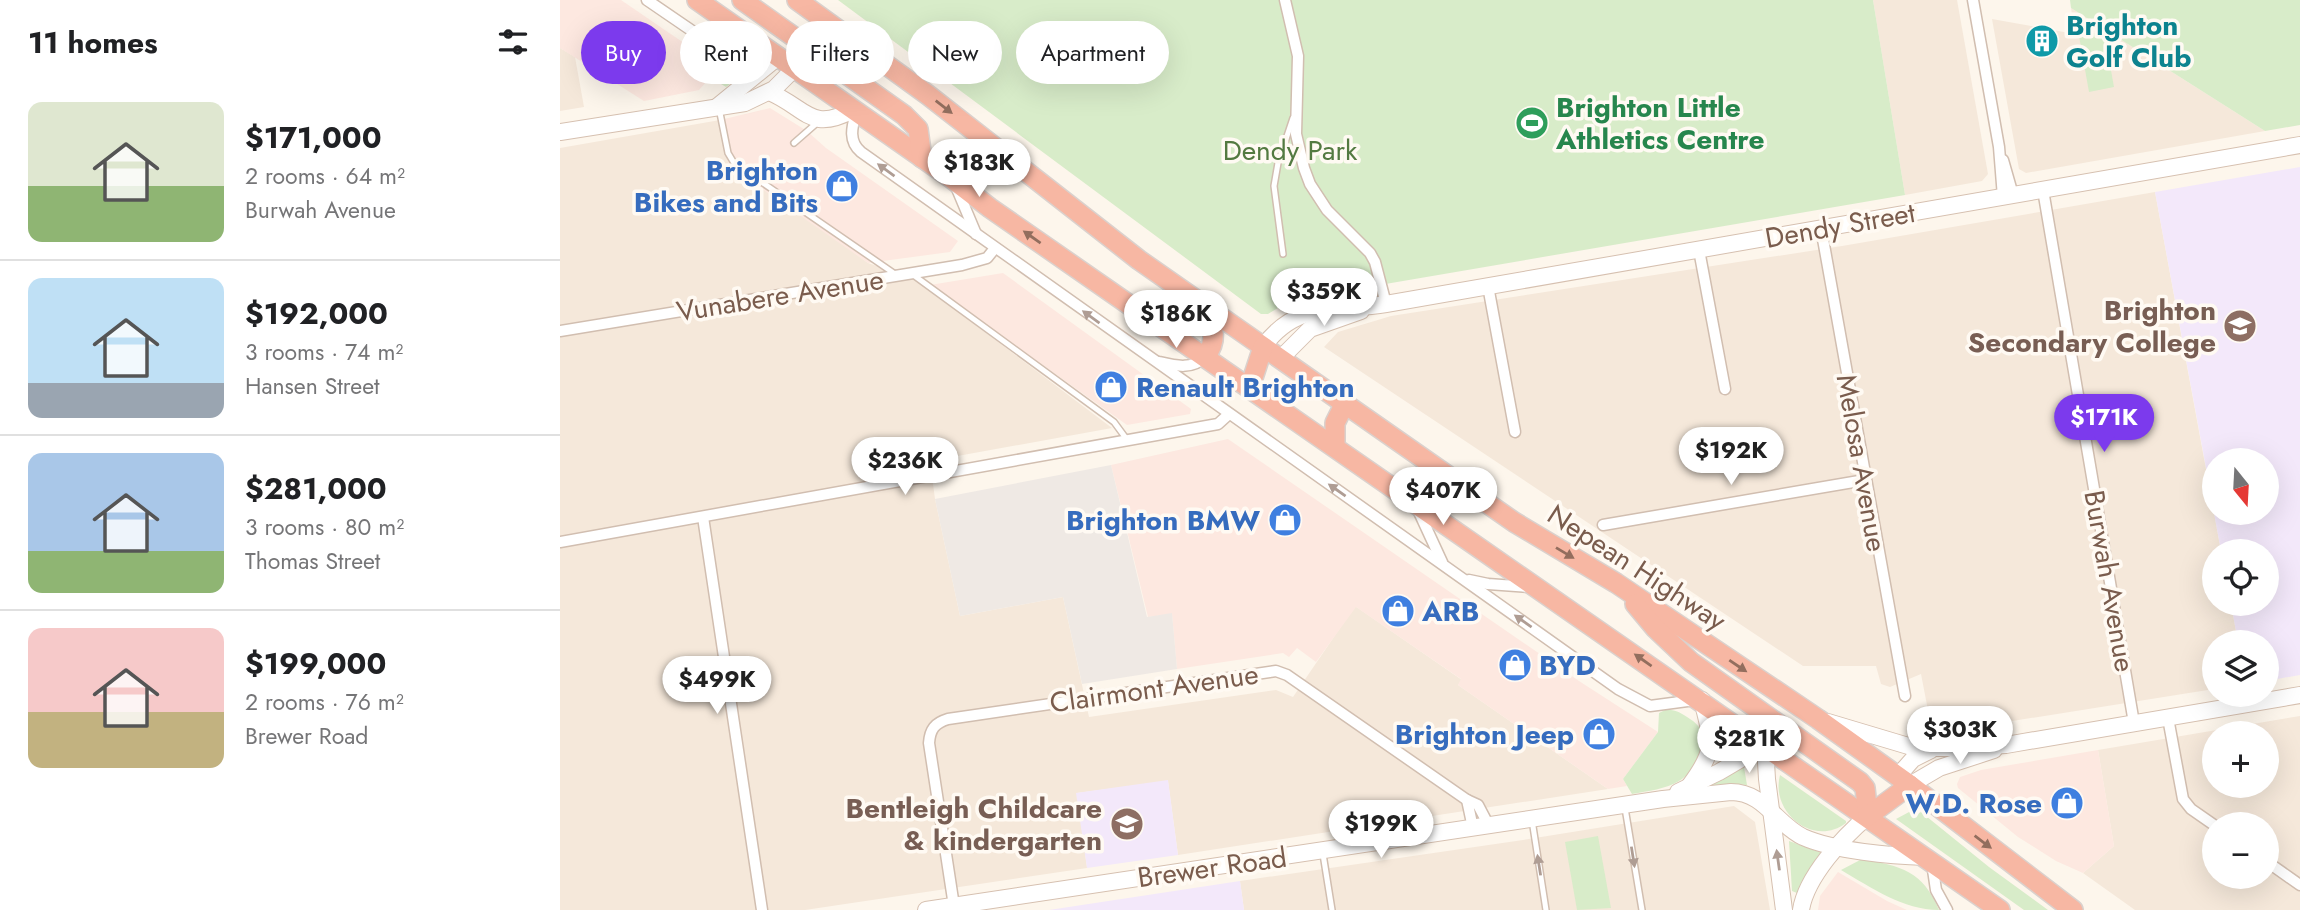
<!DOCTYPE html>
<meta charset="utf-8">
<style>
body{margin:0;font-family:Jost,sans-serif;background:#f6f6f6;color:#202124;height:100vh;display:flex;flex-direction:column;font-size:26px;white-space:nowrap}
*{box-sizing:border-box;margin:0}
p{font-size:23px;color:#757577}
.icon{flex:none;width:38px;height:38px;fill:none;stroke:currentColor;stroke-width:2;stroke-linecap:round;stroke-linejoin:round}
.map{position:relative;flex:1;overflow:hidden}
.drawer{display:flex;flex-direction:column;background:#fff;width:560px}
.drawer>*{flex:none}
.top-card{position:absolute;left:21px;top:21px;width:665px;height:63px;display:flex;gap:14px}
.needle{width:46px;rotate:162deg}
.buttons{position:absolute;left:1642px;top:448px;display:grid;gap:14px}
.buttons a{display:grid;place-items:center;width:77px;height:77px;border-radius:50%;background:#fff;box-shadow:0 7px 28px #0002;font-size:35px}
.price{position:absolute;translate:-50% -60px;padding:0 16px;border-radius:24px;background:#fff;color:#222;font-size:23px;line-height:46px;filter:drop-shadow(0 2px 4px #0008)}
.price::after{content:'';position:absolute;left:50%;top:42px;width:21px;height:16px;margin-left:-10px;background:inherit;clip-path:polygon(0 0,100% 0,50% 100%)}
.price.on{background:#7c3aed;color:#fff}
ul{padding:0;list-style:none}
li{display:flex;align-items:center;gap:21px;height:175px;padding:0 28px}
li+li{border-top:2px solid #e0e0e0}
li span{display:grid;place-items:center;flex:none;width:196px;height:140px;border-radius:14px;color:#555}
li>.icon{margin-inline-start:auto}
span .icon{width:84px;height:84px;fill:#fffc;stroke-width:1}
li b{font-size:30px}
h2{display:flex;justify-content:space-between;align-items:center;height:84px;padding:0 28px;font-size:30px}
.pill{padding:0 24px;border-radius:32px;background:#fff;box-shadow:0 7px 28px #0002;font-size:24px;line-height:63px}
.pill.on{background:#7c3aed;color:#fff}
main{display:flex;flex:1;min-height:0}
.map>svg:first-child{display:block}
.residential{fill:#f5e8da;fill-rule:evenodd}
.commercial{fill:#fde8e0}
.industrial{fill:#efe9e4}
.education{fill:#f3e8fa}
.green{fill:#d8ecc9}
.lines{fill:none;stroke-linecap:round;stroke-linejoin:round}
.lane-casing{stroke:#d1beb0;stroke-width:8}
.street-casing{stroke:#d1beb0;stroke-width:13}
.secondary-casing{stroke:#d6c0b0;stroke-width:18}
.highway-casing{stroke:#dad1cd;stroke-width:22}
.lane{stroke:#fff;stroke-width:5}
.street{stroke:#fff;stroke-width:10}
.secondary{stroke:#fff;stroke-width:16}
.highway{stroke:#f7b7a3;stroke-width:19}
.oneway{fill:#936e5e}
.oneway2{fill:#af9d94}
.labels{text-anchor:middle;stroke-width:7;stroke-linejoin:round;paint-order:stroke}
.culture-label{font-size:28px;font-weight:bold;fill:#0d838f;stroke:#fffaf3;text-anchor:start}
.leisure-label{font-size:28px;font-weight:bold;fill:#27864d;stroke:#fffaf3;text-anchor:start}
.park-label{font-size:28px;fill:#537a41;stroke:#fffaf3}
.shop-label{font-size:28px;font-weight:bold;fill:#366cbe;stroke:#fffaf3;text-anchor:end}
.street-label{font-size:28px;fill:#7a5c4d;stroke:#fffaf3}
.education-label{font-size:28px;font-weight:bold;fill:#785e54;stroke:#fffaf3;text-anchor:end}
</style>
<main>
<section class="drawer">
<h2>11 homes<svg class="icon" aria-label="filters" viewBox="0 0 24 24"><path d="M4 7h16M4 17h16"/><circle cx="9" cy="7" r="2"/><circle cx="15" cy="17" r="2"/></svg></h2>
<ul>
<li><span style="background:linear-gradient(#dfe7d0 60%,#8fb573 0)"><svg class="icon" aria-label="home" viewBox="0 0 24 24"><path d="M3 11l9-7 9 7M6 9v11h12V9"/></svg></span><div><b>$171,000</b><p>2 rooms · 64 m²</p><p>Burwah Avenue</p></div></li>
<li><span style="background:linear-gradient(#bfe0f5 75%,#9aa5b1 0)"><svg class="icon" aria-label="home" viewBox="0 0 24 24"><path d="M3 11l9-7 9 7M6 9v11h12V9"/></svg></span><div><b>$192,000</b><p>3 rooms · 74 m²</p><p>Hansen Street</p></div></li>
<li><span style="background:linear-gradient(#a9c7e8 70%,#8fb573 0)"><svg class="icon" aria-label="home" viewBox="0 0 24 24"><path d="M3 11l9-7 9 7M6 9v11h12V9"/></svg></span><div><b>$281,000</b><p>3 rooms · 80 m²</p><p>Thomas Street</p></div></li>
<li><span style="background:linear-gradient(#f6c9c9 60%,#c2b280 0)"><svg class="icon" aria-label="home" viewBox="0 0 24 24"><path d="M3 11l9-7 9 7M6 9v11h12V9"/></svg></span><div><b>$199,000</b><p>2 rooms · 76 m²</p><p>Brewer Road</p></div></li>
</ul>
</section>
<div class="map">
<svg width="1740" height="910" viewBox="0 0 1740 910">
<rect width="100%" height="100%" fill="#fdf6ec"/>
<g class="residential">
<polygon points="1313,0 1397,0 1428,174 1422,181 1345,195"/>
<polygon points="1511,8 1705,131 1466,173 1459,169 1432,19 1515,34"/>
<polygon points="0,48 15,57 24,107 0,111"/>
<polygon points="160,120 281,243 308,263 355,279 552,428 370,461 375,499 400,616 503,597 529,717 716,690 733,697 795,606 902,680 898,685 1048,789 618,855 608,781 517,793 527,868 245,910 0,910 0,148"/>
<polygon points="1595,192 1661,551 1654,551 1654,604 1671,604 1678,642 1654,642 1654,689 1377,733 1371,726 1361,674 1330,687 1321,684 1316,666 1243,666 764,347 778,332 831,316 1282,246"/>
<path d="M1740 716V910H1575L1523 873 1554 846 1538 750ZM1654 733H1706V786H1654ZM1654 824H1706V877H1654Z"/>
<polygon points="1174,806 1195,822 1210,910 684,910 680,881 963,840"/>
</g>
<g class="commercial">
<polygon points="0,0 61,0 159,67 139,90 84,101 0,48"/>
<polygon points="210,108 247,131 266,148 398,241 390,252 308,263 169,166 160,120"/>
<polygon points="443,273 631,409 630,414 567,425 370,285"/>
<polygon points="668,439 1019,681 1098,732 1063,779 1067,786 1048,789 898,685 901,679 796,607 756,662 737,648 729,657 723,653 617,669 612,614 588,617 551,465"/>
<polygon points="1538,750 1554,846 1523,873 1496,861 1458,837 1398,788 1397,784 1400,777 1421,770"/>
<polygon points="1278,872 1327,901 1347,910 1258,910 1260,896"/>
</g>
<polygon class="industrial" points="551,465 587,617 612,613 617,669 522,684 503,597 400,616 375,499"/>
<g class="education">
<polygon points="1740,167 1740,675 1706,681 1706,642 1678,642 1671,604 1706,604 1706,551 1661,551 1654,513 1706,513 1706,460 1654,460 1654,511 1595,192"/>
<polygon points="608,780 618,855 527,868 516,793"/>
<polygon points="680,881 684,910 489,910"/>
</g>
<g class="green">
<polygon points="278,0 1313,0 1345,195 761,295 723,305 708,314 701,314"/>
<polygon points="1510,0 1740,0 1740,125 1705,131 1511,8"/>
<polygon points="1544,31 1554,87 1529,92 1519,36"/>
<path d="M166 45 176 47 183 52C188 70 180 77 166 87L156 81 166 70 153 48Z"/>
<path d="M1105 710C1115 709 1121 713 1130 719 1156 735 1141 767 1119 781 1106 789 1088 791 1072 794L1063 779 1098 732 1099 713Z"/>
<polygon points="1156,729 1177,744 1157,756"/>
<polygon points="1184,767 1187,785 1171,784 1153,787 1152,784"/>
<path d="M1220 775 1286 821V823C1253 848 1210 812 1220 775Z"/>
<polygon points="1351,811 1357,814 1361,812 1429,867 1488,910 1464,910 1336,819"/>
<polygon points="1038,836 1051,908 1017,910 1005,842"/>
<polygon points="1229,841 1262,853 1237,893 1232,891"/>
<path d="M1302 859C1341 866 1363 871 1379 910 1343 910 1312 888 1281 870Z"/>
</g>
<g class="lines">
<defs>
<g id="lane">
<polyline points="159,108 168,153 174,163 335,274"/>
<polyline points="234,143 258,122"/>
<polyline points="723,254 714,186 718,163 733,118"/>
<polyline points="352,274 554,422 568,441"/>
<polyline points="1065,808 1082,910"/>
<polyline points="972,820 986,910"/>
<polyline points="763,854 772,910"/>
</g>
<g id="street">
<polyline points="87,0 144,39 152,40 182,32"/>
<polyline points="725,0 738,56 736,134 744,168 750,184 767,210 810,253 815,262 826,304"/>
<polyline points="1413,0 1439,147 1443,197"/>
<path d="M296 112C292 127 288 141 301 152L1058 689 1090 706 1135 700"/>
<polyline points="1443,160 1453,195"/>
<polyline points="395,184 416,234"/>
<polyline points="1483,190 1574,723"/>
<polyline points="1261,228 1345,696"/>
<polyline points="1139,250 1165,389"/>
<polyline points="928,286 955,432"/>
<polyline points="0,331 402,265 427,258 435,248"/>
<path d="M599 362C616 366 632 370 645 357"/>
<polyline points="858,510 882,562"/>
<polyline points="143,517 202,910"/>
<polyline points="1043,525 1305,480"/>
<polyline points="0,542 630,429 658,424 669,414"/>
<polyline points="909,580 928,584 970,587"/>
<polyline points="1608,718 1623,799 1631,809 1654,825"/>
<polyline points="907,800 913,828"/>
<polyline points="1706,861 1740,885"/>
<polyline points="1372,863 1376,890 1387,910"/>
<path d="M394 906 369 743C370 729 375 723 388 719L716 671 727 675 907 800 918 805 929 826"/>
</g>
<g id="secondary">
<path d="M209 92C247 108 250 133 293 110"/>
<polyline points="158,106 218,57"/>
<polyline points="0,132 185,103 214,89 234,69"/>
<path d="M703 347C737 300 777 312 826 304L1740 145"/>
<polyline points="720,359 750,329 801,311"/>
<polyline points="1268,722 1355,748 1392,748 1446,745 1740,695"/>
<polyline points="1205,745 1207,779 1224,910"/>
<polyline points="1338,776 1353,759 1371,750"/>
<path d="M1130 785C1157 749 1152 741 1142 700"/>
<polyline points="1350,785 1379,768 1434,750"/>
<polyline points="1118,792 1159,772 1205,745"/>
<path d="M366 910 1103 799 1171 792C1204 792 1216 824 1243 837 1275 851 1331 856 1366 857"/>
<path d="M1241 910C1246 877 1283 837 1308 816"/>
</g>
<g id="highway">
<polyline points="137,0 391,178 430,208 1440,910"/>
<polyline points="182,0 344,115 358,129 362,158"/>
<polyline points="237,0 368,95 579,260 954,522 1056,583 1258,719 1350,785 1513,910"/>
<path d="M641 306C653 322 659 340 645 357"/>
<polyline points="690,387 703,347"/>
<polyline points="775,446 775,423 784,405"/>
<polyline points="1075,604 1095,628 1131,662 1300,782 1305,788 1308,816"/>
<polyline points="1308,816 1350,785"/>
</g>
</defs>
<use href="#lane" class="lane-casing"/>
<use href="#street" class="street-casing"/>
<use href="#secondary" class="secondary-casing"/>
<use href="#highway" class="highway-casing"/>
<use href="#lane" class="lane"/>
<use href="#street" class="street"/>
<use href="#secondary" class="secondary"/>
<use href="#highway" class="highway"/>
</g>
<defs><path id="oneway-solid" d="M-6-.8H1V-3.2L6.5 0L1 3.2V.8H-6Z" transform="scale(1.75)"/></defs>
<g class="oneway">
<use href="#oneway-solid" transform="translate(384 107) rotate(38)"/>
<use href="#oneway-solid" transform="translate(472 237) rotate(-145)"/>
<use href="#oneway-solid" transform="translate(1005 553) rotate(31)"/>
<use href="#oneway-solid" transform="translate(1083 660) rotate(-145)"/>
<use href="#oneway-solid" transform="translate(1178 666) rotate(34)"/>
<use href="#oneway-solid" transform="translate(1423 842) rotate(37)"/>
</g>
<g class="oneway2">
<use href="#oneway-solid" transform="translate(326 170) rotate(-144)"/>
<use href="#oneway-solid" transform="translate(531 317) rotate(-144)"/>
<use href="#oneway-solid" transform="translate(777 490) rotate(-145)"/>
<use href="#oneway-solid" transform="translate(963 621) rotate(-145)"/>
<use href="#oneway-solid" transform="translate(1073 857) rotate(81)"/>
<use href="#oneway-solid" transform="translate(1218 860) rotate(-98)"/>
<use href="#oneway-solid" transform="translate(979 865) rotate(-99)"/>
</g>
<defs>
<symbol id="building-disc" viewBox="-11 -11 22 22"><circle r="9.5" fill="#0f9aa8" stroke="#fffaf3"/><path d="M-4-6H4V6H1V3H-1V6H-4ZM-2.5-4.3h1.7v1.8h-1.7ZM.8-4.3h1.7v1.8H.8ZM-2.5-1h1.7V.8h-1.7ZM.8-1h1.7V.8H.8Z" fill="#fff"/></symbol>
<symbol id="stadium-disc" viewBox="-11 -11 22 22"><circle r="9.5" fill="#2e9e5b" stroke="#fffaf3"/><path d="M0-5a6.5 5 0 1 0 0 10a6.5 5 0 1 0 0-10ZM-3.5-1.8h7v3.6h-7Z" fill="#fff"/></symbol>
<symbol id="shop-disc" viewBox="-11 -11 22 22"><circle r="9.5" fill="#3f7fe0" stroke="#fffaf3"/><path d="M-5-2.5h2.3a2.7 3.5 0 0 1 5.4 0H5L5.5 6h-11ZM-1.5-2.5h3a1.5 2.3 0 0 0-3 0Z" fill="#fff"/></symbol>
<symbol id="school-disc" viewBox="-11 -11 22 22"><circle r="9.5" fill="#8d6e63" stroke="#fffaf3"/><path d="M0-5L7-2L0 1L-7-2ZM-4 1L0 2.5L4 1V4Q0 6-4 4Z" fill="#fff"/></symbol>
</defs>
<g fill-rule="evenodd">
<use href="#building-disc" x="1463" y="22" width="38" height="38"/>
<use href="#stadium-disc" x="953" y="104" width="38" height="38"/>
<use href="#shop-disc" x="263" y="167" width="38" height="38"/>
<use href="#school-disc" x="1661" y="307" width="38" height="38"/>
<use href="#shop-disc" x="532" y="368" width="38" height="38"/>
<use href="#shop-disc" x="706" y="501" width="38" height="38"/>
<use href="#shop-disc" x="819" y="592" width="38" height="38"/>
<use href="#shop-disc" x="936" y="646" width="38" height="38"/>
<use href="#shop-disc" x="1020" y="715" width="38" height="38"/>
<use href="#shop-disc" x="1488" y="784" width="38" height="38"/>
<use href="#school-disc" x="548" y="805" width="38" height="38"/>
</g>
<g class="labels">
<g class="culture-label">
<text x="1506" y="35">Brighton<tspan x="1506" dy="32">Golf Club</tspan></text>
</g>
<g class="leisure-label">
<text x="996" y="117">Brighton Little<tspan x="996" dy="32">Athletics Centre</tspan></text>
</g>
<g class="park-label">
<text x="730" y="160">Dendy Park</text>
</g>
<g class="shop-label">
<text x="258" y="180">Brighton<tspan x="258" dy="32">Bikes and Bits</tspan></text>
<text x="576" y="397" text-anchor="start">Renault Brighton</text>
<text x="700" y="530">Brighton BMW</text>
<text x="862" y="621" text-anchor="start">ARB</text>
<text x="979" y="675" text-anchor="start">BYD</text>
<text x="1014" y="744">Brighton Jeep</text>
<text x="1482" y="813">W.D. Rose</text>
</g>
<g class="street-label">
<text transform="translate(1280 225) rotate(-10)" y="10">Dendy Street</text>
<text transform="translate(220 295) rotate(-9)" y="10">Vunabere Avenue</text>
<text transform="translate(1302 463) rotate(80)" y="10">Melosa Avenue</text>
<text transform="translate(1077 567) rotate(33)" y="10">Nepean Highway</text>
<text transform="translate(1550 581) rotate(80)" y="10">Burwah Avenue</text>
<text transform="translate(594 688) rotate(-8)" y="10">Clairmont Avenue</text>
<text transform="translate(652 867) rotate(-8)" y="10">Brewer Road</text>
</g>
<g class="education-label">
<text x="1656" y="320">Brighton<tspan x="1656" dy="32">Secondary College</tspan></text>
<text x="542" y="818">Bentleigh Childcare<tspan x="542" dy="32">&amp; kindergarten</tspan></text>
</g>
</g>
</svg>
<div class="buttons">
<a><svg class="needle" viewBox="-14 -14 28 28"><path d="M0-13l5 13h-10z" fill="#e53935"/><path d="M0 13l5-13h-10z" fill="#757577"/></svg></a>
<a><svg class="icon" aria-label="locate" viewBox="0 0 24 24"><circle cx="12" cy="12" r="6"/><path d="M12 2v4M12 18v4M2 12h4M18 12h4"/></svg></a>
<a><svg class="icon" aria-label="layers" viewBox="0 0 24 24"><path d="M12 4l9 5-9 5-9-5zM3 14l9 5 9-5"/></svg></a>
<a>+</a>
<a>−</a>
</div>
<b class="price" style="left:419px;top:199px">$183K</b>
<b class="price" style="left:764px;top:328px">$359K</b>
<b class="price" style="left:616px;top:350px">$186K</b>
<b class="price on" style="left:1544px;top:454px">$171K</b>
<b class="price" style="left:1171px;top:487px">$192K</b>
<b class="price" style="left:345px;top:497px">$236K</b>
<b class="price" style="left:883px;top:527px">$407K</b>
<b class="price" style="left:157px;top:716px">$499K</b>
<b class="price" style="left:1400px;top:766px">$303K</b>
<b class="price" style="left:1189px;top:775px">$281K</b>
<b class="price" style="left:821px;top:860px">$199K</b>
<div class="top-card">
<a class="pill on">Buy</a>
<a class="pill">Rent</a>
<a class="pill">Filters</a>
<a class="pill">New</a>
<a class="pill">Apartment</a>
</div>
</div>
</main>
